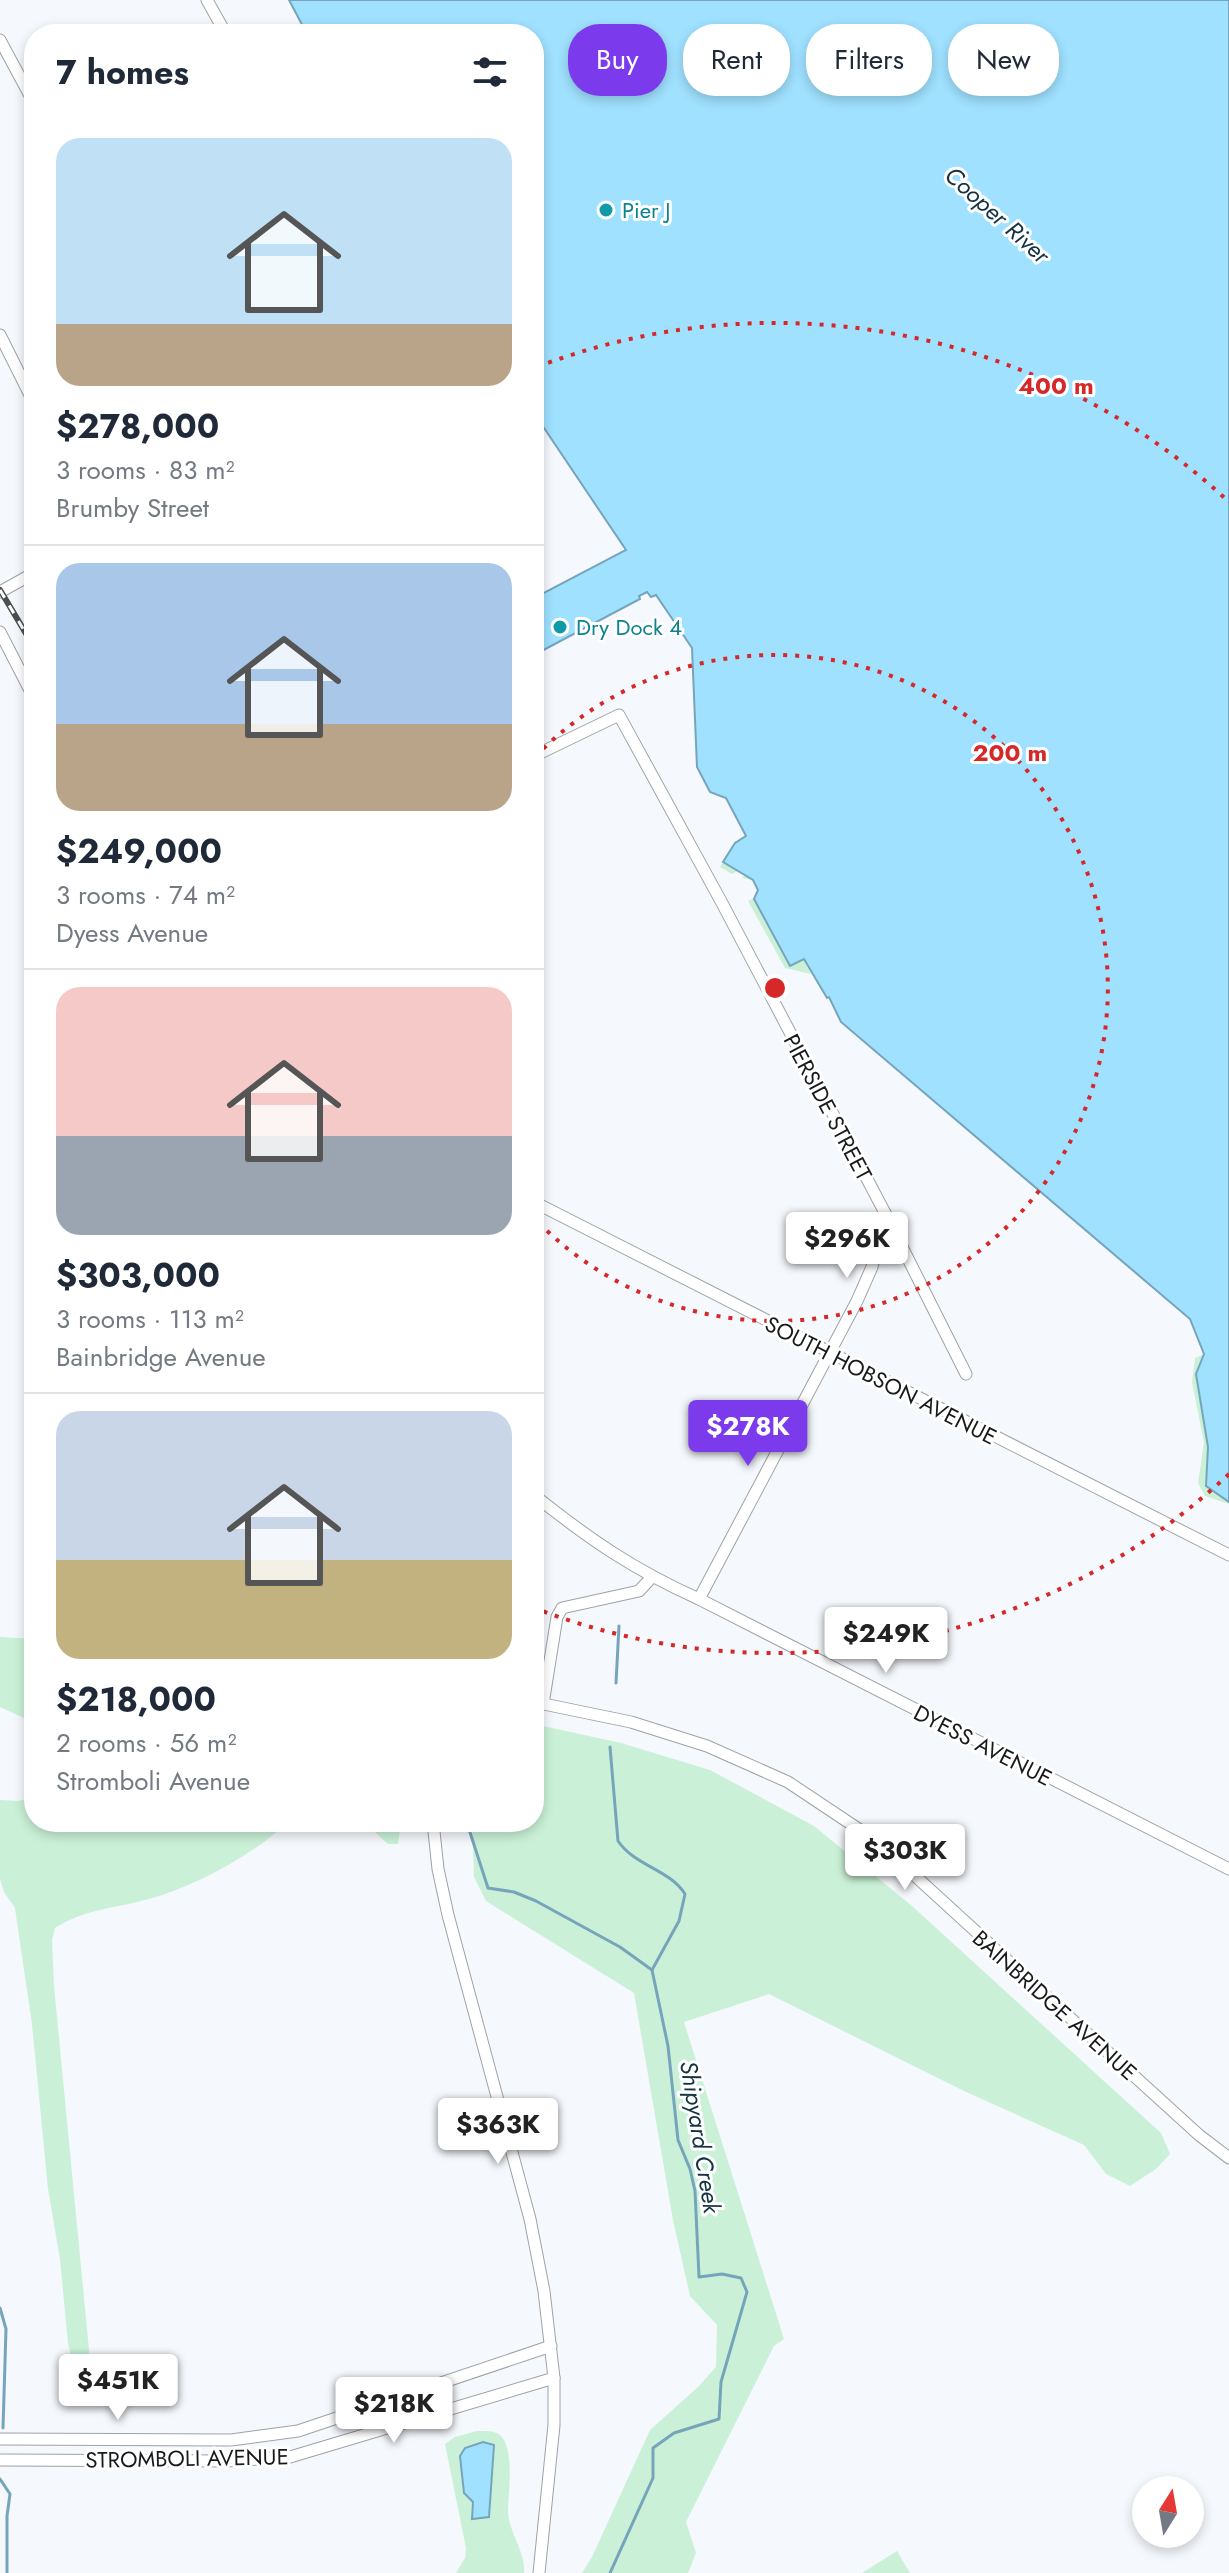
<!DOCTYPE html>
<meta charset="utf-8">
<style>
body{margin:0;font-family:Jost,sans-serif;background:#f2f2f3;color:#1f2937;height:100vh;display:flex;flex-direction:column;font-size:30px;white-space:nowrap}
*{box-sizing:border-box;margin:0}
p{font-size:26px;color:#747a83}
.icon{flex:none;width:44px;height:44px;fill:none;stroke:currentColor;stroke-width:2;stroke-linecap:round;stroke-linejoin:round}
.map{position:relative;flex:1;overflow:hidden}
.side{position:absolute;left:24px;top:24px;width:520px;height:1808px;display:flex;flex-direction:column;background:#fff;border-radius:32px;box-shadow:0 4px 12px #0003}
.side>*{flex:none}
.guide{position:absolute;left:568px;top:24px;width:540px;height:72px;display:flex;gap:16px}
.needle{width:52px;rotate:11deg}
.fabs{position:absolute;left:1132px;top:2476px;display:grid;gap:16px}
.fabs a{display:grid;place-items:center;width:72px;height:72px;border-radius:50%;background:#fff;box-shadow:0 4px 12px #0003;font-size:40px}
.price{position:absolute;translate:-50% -68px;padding:0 18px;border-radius:8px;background:#fff;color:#222;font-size:26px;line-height:52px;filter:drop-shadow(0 2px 4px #0008)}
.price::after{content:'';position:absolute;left:50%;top:48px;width:24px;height:18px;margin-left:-12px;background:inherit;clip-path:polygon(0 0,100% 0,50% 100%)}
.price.selected{background:#7c3aed;color:#fff}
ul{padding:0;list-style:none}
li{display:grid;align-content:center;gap:16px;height:424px;padding:0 32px}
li+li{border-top:2px solid #e0e1e3}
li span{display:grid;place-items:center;height:248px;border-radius:24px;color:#555}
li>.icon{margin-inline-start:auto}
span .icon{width:144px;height:144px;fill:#fffc;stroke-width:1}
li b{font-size:34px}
h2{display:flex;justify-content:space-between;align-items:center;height:96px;padding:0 32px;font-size:34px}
.tag{padding:0 28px;border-radius:32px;background:#fff;box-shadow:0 4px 12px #0003;font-size:28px;line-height:72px}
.tag.selected{background:#7c3aed;color:#fff}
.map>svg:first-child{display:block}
.green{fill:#caf1d7}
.water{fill:#9fe1ff;stroke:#76a5bb;stroke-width:2}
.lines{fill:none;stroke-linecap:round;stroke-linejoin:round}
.stream{stroke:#76a5bb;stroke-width:3}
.minor-casing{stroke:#9fa2a6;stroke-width:13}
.minor{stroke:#fff;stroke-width:11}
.rail-casing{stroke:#4c4f50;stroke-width:6}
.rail{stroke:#fff;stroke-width:3;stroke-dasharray:9;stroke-linecap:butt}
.ring{fill:none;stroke:#d62828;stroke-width:4;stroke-dasharray:4 8}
.culture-dot{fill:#0f9aa8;stroke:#fff;stroke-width:3}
.labels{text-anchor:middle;stroke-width:6;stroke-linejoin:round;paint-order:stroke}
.culture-label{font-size:22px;fill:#0d838f;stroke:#fff;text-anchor:start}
.street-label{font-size:22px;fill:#181a1b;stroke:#fff}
.water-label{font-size:24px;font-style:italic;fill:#143340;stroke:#fff}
.centre{fill:#d62828;stroke:#fff;stroke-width:4}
.ring-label{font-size:24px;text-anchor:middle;font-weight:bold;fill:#d62828;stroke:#fff;stroke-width:6;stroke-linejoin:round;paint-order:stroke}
</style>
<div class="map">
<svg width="1229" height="2573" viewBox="0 0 1229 2573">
<rect width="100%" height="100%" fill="#f5f8fc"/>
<g class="green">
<polygon points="742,838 796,962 803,959 811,974 785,968 748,901 754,898 758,890 753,880 741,878 754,871 751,864 732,874 720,867 735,843"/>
<polygon points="1204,1354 1229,1387 1229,1504 1205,1496 1198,1483 1204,1443 1192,1382 1195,1358"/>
<polygon points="0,1637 34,1639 34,1732 24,1718 0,1707"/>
<polygon points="534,1724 621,1743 710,1770 814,1826 912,1906 1161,2133 1170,2154 1156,2169 1130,2186 1106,2174 1084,2145 964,2091 769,1994 684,2022 784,2339 774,2346 686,2522 696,2553 688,2573 582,2573 592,2557 650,2430 698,2387 716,2367 717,2325 690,2296 673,2220 634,1993 486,1901 474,1877 472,1822 534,1822"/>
<path d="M34 1797V1822H289C250 1856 199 1885 149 1899 117 1908 84 1909 55 1928L52 1940 54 1986 89 2350 87 2372 84 2380 77 2382 68 2343 60 2259 48 2189 32 2024 20 1943 15 1908 4 1892 0 1879V1800L18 1801Z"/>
<polygon points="364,1822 401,1822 398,1844 388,1844"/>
<path d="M477 2431C485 2431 495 2430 501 2436 515 2451 508 2493 508 2512 509 2532 526 2553 524 2573H456L465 2558 466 2548 445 2444 455 2437Z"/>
<polygon points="897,2551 910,2573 862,2573"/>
</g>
<g class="water">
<polygon points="289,0 1229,0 1229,1502 1206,1486 1208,1447 1196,1374 1204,1354 1190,1319 841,1022 829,997 827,998 804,959 790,966 754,899 758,890 753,880 723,862 735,843 746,836 726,798 710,792 697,767 692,648 656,595 651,597 647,592 639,596 640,599 534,655 534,598 626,550 538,419 534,421 534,34 307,34"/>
<polygon points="483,2442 494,2445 489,2517 472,2519 473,2502 464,2493 460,2456 465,2448"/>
</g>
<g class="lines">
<g class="stream">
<polyline points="616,1683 619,1626"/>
<polyline points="467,1823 488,1888 514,1892 536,1901 620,1947 652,1970"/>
<polyline points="0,2308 6,2329 3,2428"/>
<polyline points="0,2479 10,2494 7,2516 7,2573"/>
<path d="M610 2573 653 2478V2448L674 2433 719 2419 721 2382 747 2292 741 2278 722 2274 699 2277 695 2191 690 2169 678 2140 668 2046 652 1970 679 1921 685 1894C669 1869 635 1866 618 1841L610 1747"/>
</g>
<defs>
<g id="minor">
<polyline points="207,0 226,34"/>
<polyline points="0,40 34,103"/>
<polyline points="0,335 34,403"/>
<polyline points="0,592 34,573"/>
<polyline points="0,632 34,698"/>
<polyline points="534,756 619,715 722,903 885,1213 966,1374"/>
<polyline points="534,1202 1229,1555"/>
<path d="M534 1495C589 1539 634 1570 699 1599L1229 1869"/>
<polyline points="699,1599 857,1301 872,1267 885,1213"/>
<polyline points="534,1702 631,1722 707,1746 788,1782 878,1842 1077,2024 1199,2135 1229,2158"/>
<polyline points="543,1704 557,1617 562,1608 639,1591 651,1578"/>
<polyline points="433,1822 438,1869 448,1915 530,2219 544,2291 554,2378 554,2425 539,2573"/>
<polyline points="0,2439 231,2440 298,2431 551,2346"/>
<polyline points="0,2460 227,2461 290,2457 554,2378"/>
</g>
</defs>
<use href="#minor" class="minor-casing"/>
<use href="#minor" class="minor"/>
<defs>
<polyline id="rail" points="0,590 34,647"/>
</defs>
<use href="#rail" class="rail-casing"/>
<use href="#rail" class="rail"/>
</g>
<g class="ring">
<path d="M535 757A333 333 0 1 1 535 1219"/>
<path d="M1229 1474A665 665 0 0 1 537 1609M537 367A665 665 0 0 1 1229 502"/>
</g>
<g class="culture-dot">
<circle cx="606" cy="210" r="8"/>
<circle cx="560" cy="627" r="8"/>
</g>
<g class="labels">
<g class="culture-label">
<text x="622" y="218">Pier J</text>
<text x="576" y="635">Dry Dock 4</text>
</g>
<g class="street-label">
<text transform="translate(828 1107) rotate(62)" y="8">PIERSIDE STREET</text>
<text transform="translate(881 1380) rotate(27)" y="8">SOUTH HOBSON AVENUE</text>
<text transform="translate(983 1745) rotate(27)" y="8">DYESS AVENUE</text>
<text transform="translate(1055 2005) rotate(42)" y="8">BAINBRIDGE AVENUE</text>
<text transform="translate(187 2458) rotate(-1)" y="8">STROMBOLI AVENUE</text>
</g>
<g class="water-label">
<text transform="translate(997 215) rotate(42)" y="8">Cooper River</text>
<text transform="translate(700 2137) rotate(81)" y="8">Shipyard Creek</text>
</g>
</g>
<circle cx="775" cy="988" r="12" class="centre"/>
<g class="ring-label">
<text x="1056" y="394">400 m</text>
<text x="1010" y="761">200 m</text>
</g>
</svg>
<div class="fabs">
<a><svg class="needle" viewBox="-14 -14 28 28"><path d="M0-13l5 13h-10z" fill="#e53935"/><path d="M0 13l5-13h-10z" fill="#747a83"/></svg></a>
</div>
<b class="price" style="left:847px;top:1280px">$296K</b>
<b class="price selected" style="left:748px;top:1468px">$278K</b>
<b class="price" style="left:886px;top:1675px">$249K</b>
<b class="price" style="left:905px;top:1892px">$303K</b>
<b class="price" style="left:498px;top:2166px">$363K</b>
<b class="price" style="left:118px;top:2422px">$451K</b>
<b class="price" style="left:394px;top:2445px">$218K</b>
<div class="guide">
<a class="tag selected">Buy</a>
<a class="tag">Rent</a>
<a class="tag">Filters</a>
<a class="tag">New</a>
</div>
<section class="side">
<h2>7 homes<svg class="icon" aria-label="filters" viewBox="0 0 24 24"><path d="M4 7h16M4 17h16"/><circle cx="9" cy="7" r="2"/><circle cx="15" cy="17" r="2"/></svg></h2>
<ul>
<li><span style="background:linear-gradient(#bfe0f5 75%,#b9a48a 0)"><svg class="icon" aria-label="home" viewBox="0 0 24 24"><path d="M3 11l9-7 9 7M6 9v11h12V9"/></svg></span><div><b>$278,000</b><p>3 rooms · 83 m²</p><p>Brumby Street</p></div></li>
<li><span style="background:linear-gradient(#a9c7e8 65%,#b9a48a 0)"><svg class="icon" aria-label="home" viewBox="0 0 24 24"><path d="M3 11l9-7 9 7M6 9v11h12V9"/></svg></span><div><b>$249,000</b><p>3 rooms · 74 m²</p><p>Dyess Avenue</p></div></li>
<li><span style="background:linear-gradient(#f6c9c9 60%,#9aa5b1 0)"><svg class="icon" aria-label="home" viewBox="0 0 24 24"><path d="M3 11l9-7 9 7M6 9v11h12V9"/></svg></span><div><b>$303,000</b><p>3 rooms · 113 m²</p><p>Bainbridge Avenue</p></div></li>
<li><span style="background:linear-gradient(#c9d6e8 60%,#c2b280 0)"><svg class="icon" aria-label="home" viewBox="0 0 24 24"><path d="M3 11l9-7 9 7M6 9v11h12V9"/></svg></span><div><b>$218,000</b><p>2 rooms · 56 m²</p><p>Stromboli Avenue</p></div></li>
</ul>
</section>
</div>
